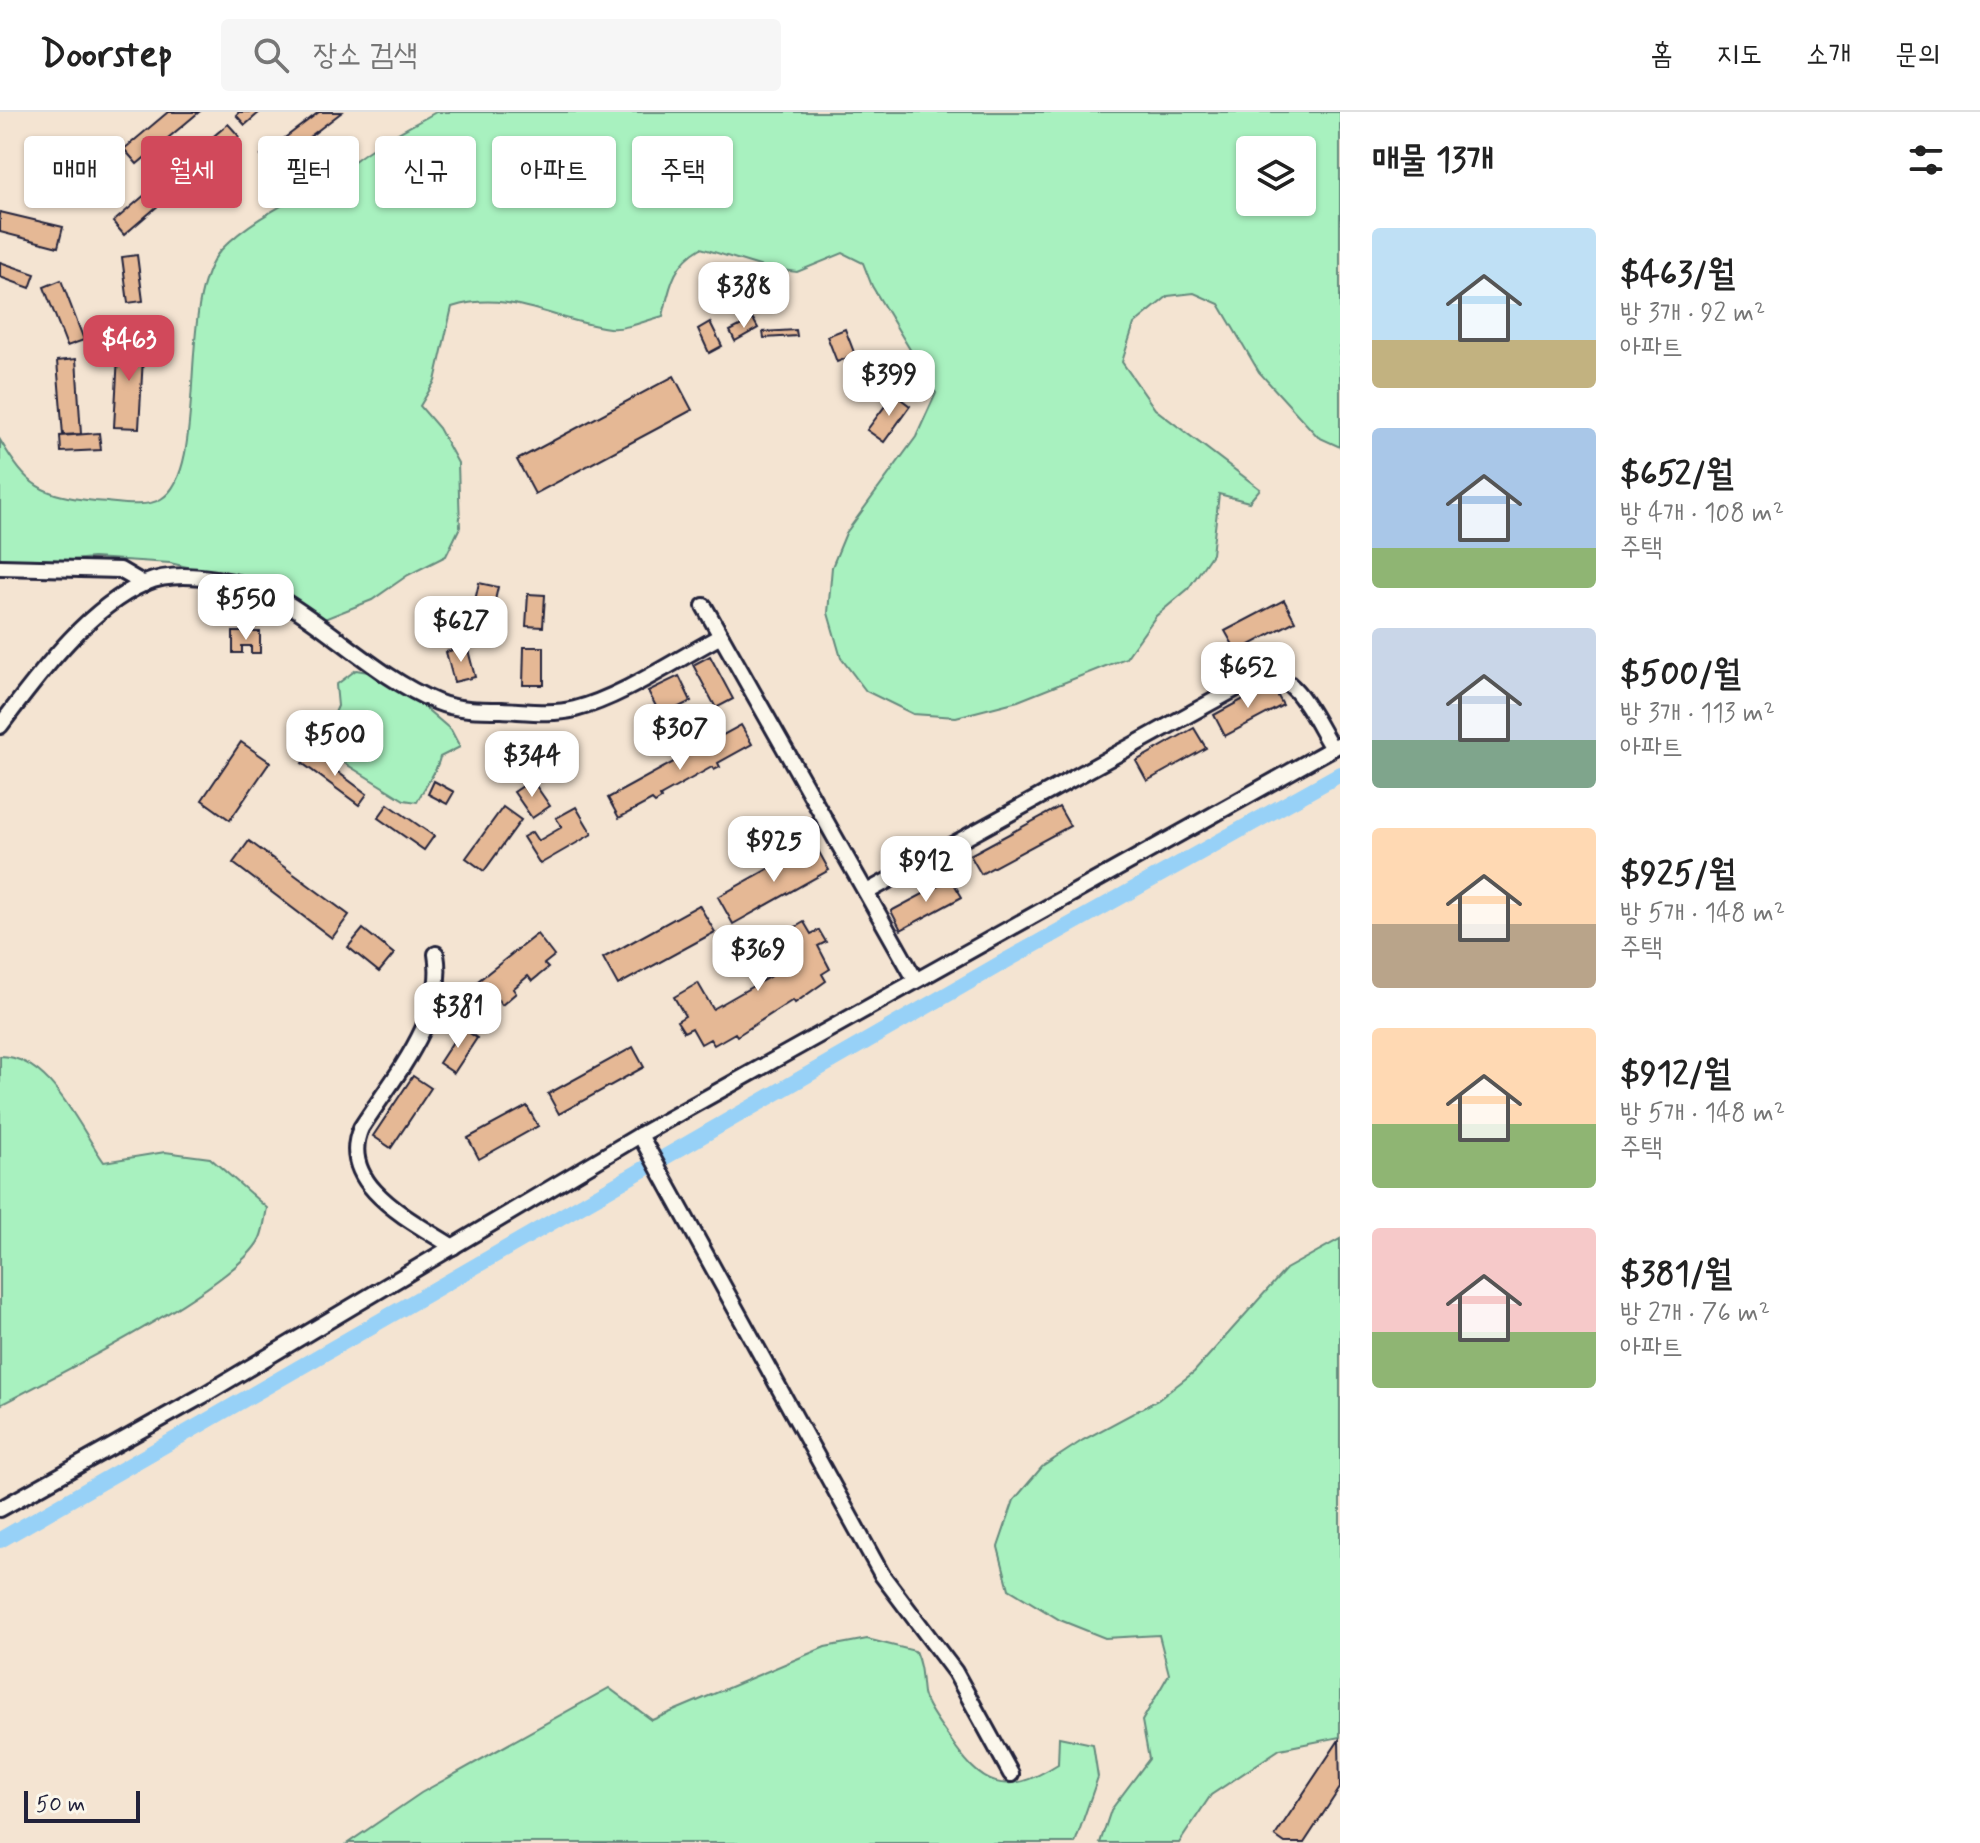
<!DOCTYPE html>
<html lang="ko">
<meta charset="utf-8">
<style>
body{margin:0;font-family:Mynerve,"Poor Story",sans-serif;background:#f6f6f6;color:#222;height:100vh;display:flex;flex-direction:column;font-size:30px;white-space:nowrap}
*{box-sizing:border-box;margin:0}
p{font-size:26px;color:#767676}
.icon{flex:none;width:44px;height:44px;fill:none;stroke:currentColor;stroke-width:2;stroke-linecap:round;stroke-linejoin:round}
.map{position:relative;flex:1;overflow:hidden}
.sheet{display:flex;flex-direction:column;background:#fff;width:640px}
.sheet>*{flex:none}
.top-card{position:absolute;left:24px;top:24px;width:760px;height:72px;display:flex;gap:16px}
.controls{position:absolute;left:1236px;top:24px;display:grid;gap:16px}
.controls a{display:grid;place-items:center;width:80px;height:80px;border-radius:8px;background:#fff;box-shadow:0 2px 6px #0004;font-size:40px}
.scale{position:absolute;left:24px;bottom:20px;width:116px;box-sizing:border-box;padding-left:8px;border:4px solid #22223b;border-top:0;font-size:22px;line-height:28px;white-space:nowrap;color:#22223b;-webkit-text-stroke:6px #fbf7ec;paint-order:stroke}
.price{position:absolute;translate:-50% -68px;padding:0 18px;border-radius:16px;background:#fff;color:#222;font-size:26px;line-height:52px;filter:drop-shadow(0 2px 4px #0008)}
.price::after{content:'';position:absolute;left:50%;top:48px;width:24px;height:18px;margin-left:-12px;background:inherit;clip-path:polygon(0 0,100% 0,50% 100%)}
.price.current{background:#d1495b;color:#fff}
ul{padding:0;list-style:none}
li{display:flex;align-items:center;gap:24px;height:200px;padding:0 32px}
li span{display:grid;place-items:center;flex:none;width:224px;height:160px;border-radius:8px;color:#555}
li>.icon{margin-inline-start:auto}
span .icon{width:96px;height:96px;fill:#fffc;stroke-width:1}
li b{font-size:34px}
h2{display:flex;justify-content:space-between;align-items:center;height:96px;padding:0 32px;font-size:34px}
.tag{padding:0 28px;border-radius:8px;background:#fff;box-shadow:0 2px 6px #0004;font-size:28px;line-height:72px}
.tag.current{background:#d1495b;color:#fff}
header{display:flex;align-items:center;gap:48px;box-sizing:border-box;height:112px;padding:0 40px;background:#fff;border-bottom:2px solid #e0e0e0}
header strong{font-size:38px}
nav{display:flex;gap:44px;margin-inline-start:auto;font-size:28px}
.search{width:560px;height:72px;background:#f6f6f6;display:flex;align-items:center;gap:20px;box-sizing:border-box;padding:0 28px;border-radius:8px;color:#767676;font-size:30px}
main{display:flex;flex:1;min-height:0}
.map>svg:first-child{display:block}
.green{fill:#a8f1bf;stroke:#658a7d;stroke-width:2;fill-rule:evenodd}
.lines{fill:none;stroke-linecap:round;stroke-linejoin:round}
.canal{stroke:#97d1f7;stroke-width:16}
.building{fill:#e5b895;stroke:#22223b;stroke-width:2}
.street-casing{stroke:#22223b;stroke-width:20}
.street{stroke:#fbf7ec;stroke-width:14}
</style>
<header>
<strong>Doorstep</strong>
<div class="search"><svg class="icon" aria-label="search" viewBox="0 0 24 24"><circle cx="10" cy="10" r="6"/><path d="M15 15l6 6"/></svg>장소 검색</div>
<nav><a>홈</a><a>지도</a><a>소개</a><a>문의</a></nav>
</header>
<main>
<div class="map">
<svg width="1340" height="1731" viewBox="0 0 1340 1731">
<rect width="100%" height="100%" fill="#f4e4d2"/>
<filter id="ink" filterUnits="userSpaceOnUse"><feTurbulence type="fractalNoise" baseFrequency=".0125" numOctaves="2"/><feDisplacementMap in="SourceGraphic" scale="16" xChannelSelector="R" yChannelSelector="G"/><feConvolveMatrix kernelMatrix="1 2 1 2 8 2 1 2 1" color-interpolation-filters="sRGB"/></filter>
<g filter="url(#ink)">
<g class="green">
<path d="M436 0H1340V335L1318 325 1259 260 1219 192 1194 181 1168 184 1134 212 1122 250 1155 297 1260 377 1249 390 1219 382 1212 442 1188 477 1156 504 1126 546 1018 589 956 605 913 602 866 579 841 546 828 501 832 455 846 421 916 325 936 281 872 174 863 151 843 141 797 160 766 156 701 136C673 152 670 174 663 204 647 208 625 218 609 216 554 209 510 177 452 195L435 269 420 294 439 316 458 351 460 415 446 444 408 463 372 488 322 508 217 462 170 451 93 446 20 453 0 449V328C28 375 40 383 95 389 114 390 145 397 161 387 210 359 175 188 221 138 249 108 293 88 328 68 345 57 360 43 378 33 397 21 417 11 436 0ZM1250 38H1302V90H1250Z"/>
<path d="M356 558 387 563 451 618 460 635 440 645C436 663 425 673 417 690L404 688 333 644 307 615 320 604 334 603 338 594 336 573Z"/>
<path d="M0 944C51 945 78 1014 104 1050L165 1040 210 1046 267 1096C265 1105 264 1117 260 1126 239 1173 52 1266 0 1293Z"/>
<polygon points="1340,1127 1340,1625 1280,1637 1211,1683 1179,1731 1100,1731 1111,1698 1149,1647 1142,1609 1169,1562 1159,1523 1105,1526 1060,1508 1009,1477 998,1435 1014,1388 1042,1355 1083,1328 1158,1288 1194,1260 1286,1157"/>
<path d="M867 1527 915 1539C922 1555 921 1565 923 1581 926 1595 940 1612 948 1624 982 1675 1004 1686 1058 1652L1059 1625 1093 1632 1098 1665 1075 1731H348L421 1681 609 1576 652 1608 825 1535Z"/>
</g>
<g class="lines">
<polyline class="canal" points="0,1428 1000,852 1340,662"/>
</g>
<g class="building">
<polygon points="168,0 199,0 137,52 124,37"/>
<polygon points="239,0 260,0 245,13 236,3"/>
<polygon points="319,0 342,0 270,55 261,44"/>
<polygon points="228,12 239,24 124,123 113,110"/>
<polygon points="0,100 63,115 58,135 0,120"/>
<polygon points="137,143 143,189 128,191 122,145"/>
<polygon points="0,150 35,162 30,176 0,165"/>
<polygon points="61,168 84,228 67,234 44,175"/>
<polygon points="753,207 758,216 735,229 730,219"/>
<polygon points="710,210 722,234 709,241 698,217"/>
<polygon points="845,217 855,243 837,250 827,224"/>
<polygon points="796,218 797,224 764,226 763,220"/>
<polygon points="119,226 144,228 139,316 114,315"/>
<polygon points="76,247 81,322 63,323 57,249"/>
<polygon points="674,264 692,298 535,382 517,348"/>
<polygon points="894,282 910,294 884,330 867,318"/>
<polygon points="99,321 101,338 61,340 60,324"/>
<polygon points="479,471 498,475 487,524 468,519"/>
<polygon points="528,482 545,483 543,515 526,514"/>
<polygon points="1284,488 1295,509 1237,540 1225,519"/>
<polygon points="233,520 260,520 260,541 251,541 251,534 242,534 242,541 233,541"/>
<polygon points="467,534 475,565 454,570 446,540"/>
<polygon points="524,535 544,535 544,573 523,573"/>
<polygon points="710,544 733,587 716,596 693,553"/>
<polygon points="679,564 691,589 661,604 648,579"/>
<polygon points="1271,572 1283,593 1225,624 1214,603"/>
<polygon points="741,613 752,632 718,651 720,655 714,658 712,655 660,684 661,687 655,691 652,688 619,706 608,686"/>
<polygon points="1194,616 1206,636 1147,669 1136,649"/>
<polygon points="241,630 270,650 230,708 202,688"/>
<polygon points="311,640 367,682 359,693 302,651"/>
<polygon points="532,668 550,694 532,706 514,680"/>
<polygon points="434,669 454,680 447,692 428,682"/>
<polygon points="388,692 434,724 424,738 378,706"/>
<polygon points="503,695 521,708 484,759 466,746"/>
<polygon points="576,695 592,722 540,752 523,725 532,720 538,729 562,715 556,706"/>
<polygon points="1059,695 1070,714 981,762 970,743"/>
<polygon points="249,729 349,803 332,826 233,751"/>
<polygon points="814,731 829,758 733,812 718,785"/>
<polygon points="951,767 962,785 901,818 891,799"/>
<polygon points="699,793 715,820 618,873 603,846"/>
<polygon points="804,810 811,822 819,818 826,830 818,834 830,857 822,862 826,869 795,891 793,888 737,924 735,921 714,933 710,927 701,932 692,916 684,920 677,909 685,904 674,885 698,871 713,897 797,849 782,823"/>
<polygon points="363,817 394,842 379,860 348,835"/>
<polygon points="537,822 554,844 544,852 548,856 532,869 528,864 513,877 516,881 502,893 498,888 490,894 473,873"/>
<polygon points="462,916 477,926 454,961 439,951"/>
<polygon points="633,935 644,955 559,1002 548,982"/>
<polygon points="413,964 431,976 391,1036 373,1024"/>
<polygon points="527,994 538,1014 479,1047 468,1026"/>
<polygon points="1339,1628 1340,1676 1304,1731 1285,1731 1275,1724"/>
</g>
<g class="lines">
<defs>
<g id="street">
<polyline points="0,455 120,458 144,472"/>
<polyline points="704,494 915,867"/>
<path d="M0 614C38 564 86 497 145 471 182 455 253 470 285 490 336 521 381 567 437 590 456 598 481 598 502 598 525 599 552 603 575 597 622 585 677 547 721 524"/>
<path d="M867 780 1264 561C1298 563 1315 610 1332 636"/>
<path d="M436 842C447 905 393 966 361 1016 336 1073 413 1109 453 1135"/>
<polyline points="640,1023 882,1463 955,1560 1011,1662"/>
<polyline points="0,1397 202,1284 640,1023 1340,632"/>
</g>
</defs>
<use href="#street" class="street-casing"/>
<use href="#street" class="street"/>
</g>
</g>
</svg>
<div class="controls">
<a><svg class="icon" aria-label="layers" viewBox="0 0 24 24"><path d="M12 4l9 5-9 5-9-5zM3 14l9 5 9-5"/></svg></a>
</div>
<div class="scale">50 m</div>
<b class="price" style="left:744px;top:218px">$388</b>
<b class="price current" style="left:129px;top:271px">$463</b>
<b class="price" style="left:889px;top:306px">$399</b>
<b class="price" style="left:246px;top:530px">$550</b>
<b class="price" style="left:461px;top:552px">$627</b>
<b class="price" style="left:1248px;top:598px">$652</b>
<b class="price" style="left:680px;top:660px">$307</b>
<b class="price" style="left:335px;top:666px">$500</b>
<b class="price" style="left:532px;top:687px">$344</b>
<b class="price" style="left:774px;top:772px">$925</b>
<b class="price" style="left:926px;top:792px">$912</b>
<b class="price" style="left:758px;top:881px">$369</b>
<b class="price" style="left:458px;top:938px">$381</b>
<div class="top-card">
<a class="tag">매매</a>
<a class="tag current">월세</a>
<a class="tag">필터</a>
<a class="tag">신규</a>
<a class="tag">아파트</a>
<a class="tag">주택</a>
</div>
</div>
<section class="sheet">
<h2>매물 13개<svg class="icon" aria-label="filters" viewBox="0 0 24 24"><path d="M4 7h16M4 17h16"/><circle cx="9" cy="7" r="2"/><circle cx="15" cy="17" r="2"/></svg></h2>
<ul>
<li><span style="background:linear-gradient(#bfe0f5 70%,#c2b280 0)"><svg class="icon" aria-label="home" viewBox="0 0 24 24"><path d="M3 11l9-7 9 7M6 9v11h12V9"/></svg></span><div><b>$463/월</b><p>방 3개 · 92 m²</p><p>아파트</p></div></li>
<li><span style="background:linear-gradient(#a9c7e8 75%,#8fb573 0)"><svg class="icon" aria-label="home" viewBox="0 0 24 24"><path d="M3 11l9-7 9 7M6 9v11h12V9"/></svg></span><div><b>$652/월</b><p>방 4개 · 108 m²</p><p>주택</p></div></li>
<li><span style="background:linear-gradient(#c9d6e8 70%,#7fa58c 0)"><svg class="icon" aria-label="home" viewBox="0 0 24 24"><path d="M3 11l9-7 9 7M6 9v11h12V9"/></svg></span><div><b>$500/월</b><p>방 3개 · 113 m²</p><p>아파트</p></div></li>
<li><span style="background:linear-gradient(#ffd9b3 60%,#b9a48a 0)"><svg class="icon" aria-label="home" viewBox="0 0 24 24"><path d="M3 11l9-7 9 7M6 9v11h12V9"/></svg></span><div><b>$925/월</b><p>방 5개 · 148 m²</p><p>주택</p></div></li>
<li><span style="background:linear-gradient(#ffd9b3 60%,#8fb573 0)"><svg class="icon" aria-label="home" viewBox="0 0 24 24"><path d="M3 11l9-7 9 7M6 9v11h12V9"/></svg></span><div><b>$912/월</b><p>방 5개 · 148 m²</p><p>주택</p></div></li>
<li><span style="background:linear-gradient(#f6c9c9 65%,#8fb573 0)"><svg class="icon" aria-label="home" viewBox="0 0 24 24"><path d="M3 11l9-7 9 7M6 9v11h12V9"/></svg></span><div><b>$381/월</b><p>방 2개 · 76 m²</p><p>아파트</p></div></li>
</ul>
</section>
</main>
